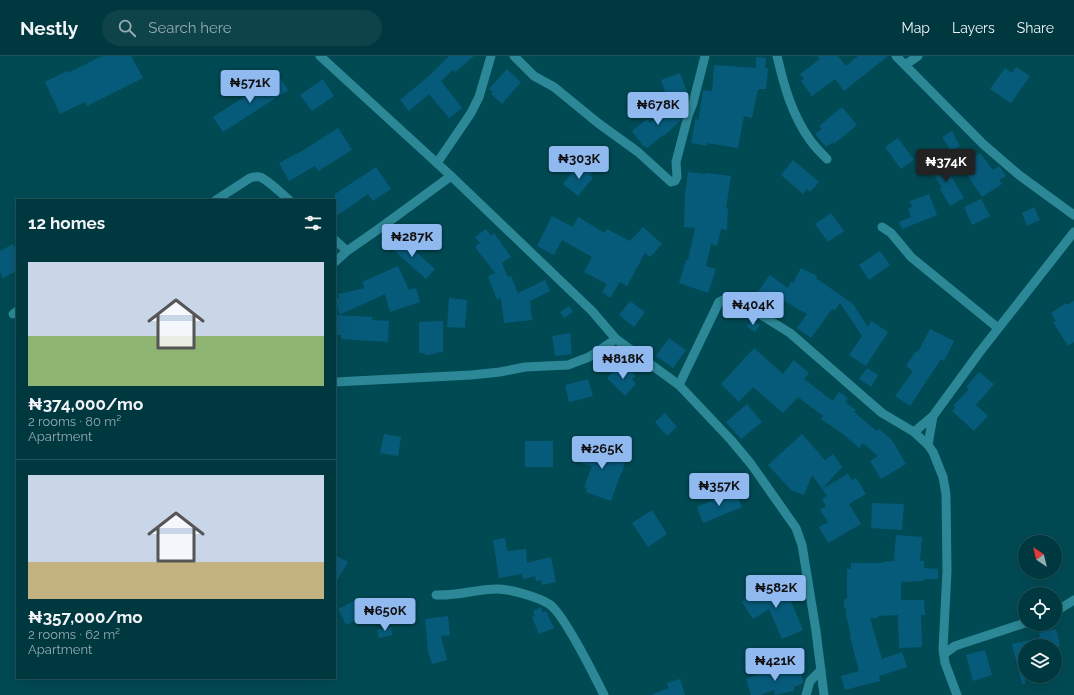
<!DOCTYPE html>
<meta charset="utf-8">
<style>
body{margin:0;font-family:Raleway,sans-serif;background:#0e434a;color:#f1f3f6;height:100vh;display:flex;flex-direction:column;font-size:15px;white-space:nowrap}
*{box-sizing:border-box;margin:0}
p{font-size:13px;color:#95acb0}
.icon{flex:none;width:22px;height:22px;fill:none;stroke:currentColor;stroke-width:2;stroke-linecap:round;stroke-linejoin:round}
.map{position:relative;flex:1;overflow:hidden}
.details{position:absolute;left:16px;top:143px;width:320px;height:480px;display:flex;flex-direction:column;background:#00383f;border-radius:0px;box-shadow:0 4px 16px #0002,0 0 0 1px #225259}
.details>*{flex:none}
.needle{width:26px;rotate:325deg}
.tools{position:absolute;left:1018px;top:479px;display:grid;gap:8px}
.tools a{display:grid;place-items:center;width:44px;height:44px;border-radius:50%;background:#00383f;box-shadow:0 4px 16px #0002,0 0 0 1px #225259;font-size:20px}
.price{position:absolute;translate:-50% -34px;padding:0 9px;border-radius:4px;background:#90b9f0;color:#111;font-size:13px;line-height:26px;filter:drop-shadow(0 1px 2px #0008)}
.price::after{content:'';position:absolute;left:50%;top:24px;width:12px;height:9px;margin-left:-6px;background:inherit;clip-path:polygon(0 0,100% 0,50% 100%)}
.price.active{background:#222;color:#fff}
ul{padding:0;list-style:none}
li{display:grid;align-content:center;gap:8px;height:212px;padding:0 12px}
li+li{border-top:1px solid #225259}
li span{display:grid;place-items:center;height:124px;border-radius:0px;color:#555}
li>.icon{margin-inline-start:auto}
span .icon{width:72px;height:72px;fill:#fffc;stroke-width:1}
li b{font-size:17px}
h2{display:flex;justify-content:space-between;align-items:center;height:48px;padding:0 12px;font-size:17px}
header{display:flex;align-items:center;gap:24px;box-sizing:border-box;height:56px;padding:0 20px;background:#00383f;border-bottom:1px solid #225259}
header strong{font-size:19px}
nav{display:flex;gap:22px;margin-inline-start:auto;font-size:14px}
.search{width:280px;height:36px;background:#0e434a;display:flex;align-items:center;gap:10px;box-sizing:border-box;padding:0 14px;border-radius:22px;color:#95acb0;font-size:15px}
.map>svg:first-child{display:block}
.building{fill:#075b7a}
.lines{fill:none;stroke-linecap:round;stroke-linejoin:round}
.minor{stroke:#2c8897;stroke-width:9}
</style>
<header>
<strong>Nestly</strong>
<div class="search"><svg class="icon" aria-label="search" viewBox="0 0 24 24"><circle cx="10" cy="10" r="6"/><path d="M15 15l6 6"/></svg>Search here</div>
<nav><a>Map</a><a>Layers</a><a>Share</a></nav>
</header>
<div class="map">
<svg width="1074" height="639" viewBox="0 0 1074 639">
<rect width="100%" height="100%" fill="#004a54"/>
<g class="building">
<polygon points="102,0 131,0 143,22 87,50 85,46 60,58 45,26 67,15 68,17"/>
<polygon points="449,0 474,0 455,16 453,14 441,25 462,52 449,62 429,38 409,55 400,44 430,19"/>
<polygon points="817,0 838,0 846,10 858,0 888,0 844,35 835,23 812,40 801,25 804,23 800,18 820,3"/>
<polygon points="756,1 766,2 765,12 768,12 766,33 758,33 752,62 744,60 738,92 707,87 707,90 691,87 696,60 698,66 703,34 712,35 714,9 756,12"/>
<polygon points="1016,11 1030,20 1011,47 990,33 1005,12 1012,17"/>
<polygon points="507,13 521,26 502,48 491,38 493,36 489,33"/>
<polygon points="680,17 687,37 668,44 661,24"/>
<polygon points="278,19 288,34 223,76 213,61"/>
<polygon points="323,23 334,40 312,55 300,39"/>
<polygon points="672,47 682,58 681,64 664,80 663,79 647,92 644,90 643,90 632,75 647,63 650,67"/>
<polygon points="842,51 857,69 834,88 833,86 826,91 815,78 822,73 819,70"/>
<polygon points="338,72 352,94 318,115 315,110 289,125 279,107 302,95"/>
<polygon points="952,75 960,90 951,95 942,81"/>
<polygon points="898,82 914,104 901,113 885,91"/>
<polygon points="980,97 993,114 999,110 1006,120 999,124 1002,128 982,141 961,110"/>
<polygon points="941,103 964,142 950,150 940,133 942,132 929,111"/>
<polygon points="793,104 819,126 810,136 807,133 803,138 781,119"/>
<polygon points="578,109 582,113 585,110 593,116 590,119 593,122 578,140 563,128"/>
<polygon points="376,111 391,133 373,145 368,138 335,161 335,138"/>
<polygon points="688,116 705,118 706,117 731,120 726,152 728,152 727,174 721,173 717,190 711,188 706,210 716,213 708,237 679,227 686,204 688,204 695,172 684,171 685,138"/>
<polygon points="929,138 937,159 902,173 899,166 911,161 908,153 912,151 910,145"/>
<polygon points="981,143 990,160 972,169 964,151"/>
<polygon points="1034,151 1040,164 1027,170 1022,157"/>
<polygon points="831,157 844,175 828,186 815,168"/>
<polygon points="552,160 573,171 578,161 605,177 607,173 630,185 643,171 662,188 650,201 645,197 627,230 620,226 610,242 602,236 607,228 584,216 592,201 562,184 554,199 537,190"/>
<polygon points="486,173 491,180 494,177 511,201 502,207 508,221 511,220 518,237 545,224 550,235 530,245 532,264 504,267 501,242 497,244 488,220 495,217 475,191 480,187 475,181"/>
<polygon points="398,180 435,213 426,223 389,190"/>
<polygon points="13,188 17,195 17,215 3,222 0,216 0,195"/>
<polygon points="880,195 890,209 869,224 859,209"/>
<polygon points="398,210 409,234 416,232 420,246 390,256 385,238 339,259 336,243 339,242 338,238 365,232 362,226"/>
<polygon points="801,212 817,220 816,222 853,248 868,271 871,265 888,276 866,310 849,299 862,280 840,247 835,254 832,253 811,282 797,272 807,258 779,242 774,249 757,237 770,219 788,232 791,226 793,227"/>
<polygon points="449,242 467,244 465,272 447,271"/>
<polygon points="630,245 645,256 634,271 619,259"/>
<polygon points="1074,245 1074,286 1068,290 1053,266 1056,265 1051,257 1066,247 1067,249"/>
<polygon points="569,250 573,256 564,262 560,256"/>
<polygon points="335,259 373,261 372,264 389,265 388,286 341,283 341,279 335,279"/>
<polygon points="751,264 760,269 755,276 747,271"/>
<polygon points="443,265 443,296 435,297 435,298 425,299 425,297 419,297 419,266"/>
<polygon points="930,273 954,285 944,305 941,303 910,350 895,340 913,315 906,310 916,295 918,296"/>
<polygon points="570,277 572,298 555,300 552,280"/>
<polygon points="669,282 686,294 673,312 656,300"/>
<polygon points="754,292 783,318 794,304 809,317 804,323 833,345 839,336 848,342 845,346 856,354 854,356 877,375 879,373 892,384 906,408 881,423 870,405 878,400 863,387 859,392 843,378 821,363 823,360 798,341 783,357 753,331 739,346 721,328"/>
<polygon points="625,309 636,320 632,323 636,328 625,340 607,322 619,310 621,312"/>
<polygon points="867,312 878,319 871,331 859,323"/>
<polygon points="979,316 994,328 976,349 988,360 974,375 952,355 955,352 953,350 969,333 966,331"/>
<polygon points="588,323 593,340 569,346 565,329"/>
<polygon points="747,348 762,366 741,383 726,366"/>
<polygon points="665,357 677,371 667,380 655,366"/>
<polygon points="384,378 401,381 398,400 380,397"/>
<polygon points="802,378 825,404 833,398 842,411 822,433 812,419 804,439 791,434 768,409"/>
<rect x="525" y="385" width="28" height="26"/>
<polygon points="586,388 627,398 622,417 621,417 611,445 586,436 587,432 584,431 592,410 581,407 582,403 578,402 580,391 585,392"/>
<polygon points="848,418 852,424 856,422 866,438 849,448 861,468 828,487 819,471 828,466 820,454 826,450 822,443 827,440 822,433"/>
<polygon points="735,435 742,451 703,467 697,451"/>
<polygon points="872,447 904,448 902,474 871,472"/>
<polygon points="652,454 667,478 648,491 632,467"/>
<polygon points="896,479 922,481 920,505 924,505 924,512 938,513 938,523 924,523 924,525 901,526 901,544 924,544 925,559 921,559 922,591 899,592 898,559 878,560 878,562 870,562 882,603 902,596 907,611 879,620 880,625 845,634 841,620 859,615 850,581 851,581 847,562 846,562 846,552 844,551 844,543 847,543 847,513 851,513 851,507 883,507 883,506 894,505"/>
<polygon points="505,482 507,495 526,493 527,507 551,501 556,526 542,529 541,524 536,525 535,520 523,523 522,518 499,522 493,484"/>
<polygon points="335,499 348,506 335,528"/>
<polygon points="788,527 794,541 790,543 803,574 782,583 769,553 753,563 742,546 745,544 744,542 754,535 755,538 762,533 764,537"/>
<polygon points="356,544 364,560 346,569 338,553"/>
<polygon points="541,551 543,557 546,555 554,572 539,578 532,561 535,560 533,555"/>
<polygon points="448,560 450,579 441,580 447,604 432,608 428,595 425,563"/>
<polygon points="391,571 392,579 379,582 377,574"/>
<polygon points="1056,573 1060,590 1025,590 1025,628 1022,628 1012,588 1040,582 1039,577"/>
<polygon points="985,594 992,619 973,625 966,599"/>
<polygon points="800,611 803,627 794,631 794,635 775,639 774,634 760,639 751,639 746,623 762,617 762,618"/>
<polygon points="680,623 685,639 653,639 653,638 669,632 667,627"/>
</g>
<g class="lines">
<g class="minor">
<polyline points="320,0 451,120 592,255 616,283 679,329 731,384 751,408 796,472 802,489 816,575 824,639"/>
<polyline points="514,0 534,20 554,31 598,67 638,96 671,126 675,125 677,121 676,106 688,60 693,47 705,0"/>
<path d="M777 0C784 30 792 59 810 84 815 91 821 97 827 103"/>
<polyline points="896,0 983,88 1019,119 1074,159"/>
<polyline points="905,9 918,0"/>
<polyline points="437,107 471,57 479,41 491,0"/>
<path d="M216 144 250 122C253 121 256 120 260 121 268 124 282 138 289 144"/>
<polyline points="882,171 891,177 911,201 998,272"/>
<polyline points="335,184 347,195"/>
<polyline points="335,206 347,195 380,172 451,120"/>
<polyline points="13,258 17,255"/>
<polyline points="335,326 471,319 500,316 525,311 568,309 589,301 616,283"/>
<path d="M679 329 719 246C726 242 730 242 737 244L790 277 882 357 914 376 928 389 933 396 943 421 946 438 947 515 943 593 945 607 957 639"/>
<polyline points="914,376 933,360 979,297 1074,176"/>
<polyline points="928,389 933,360"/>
<path d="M436 539C459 540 476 533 497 533 510 533 538 541 549 548 563 556 595 621 604 639"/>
<polyline points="1055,556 1074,544"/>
<polyline points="944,598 955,590 1025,567"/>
<polyline points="806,639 810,625 821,614"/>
</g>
</g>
</svg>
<div class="tools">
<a><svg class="needle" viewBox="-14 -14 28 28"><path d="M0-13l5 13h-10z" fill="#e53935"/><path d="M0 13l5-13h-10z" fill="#95acb0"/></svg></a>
<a><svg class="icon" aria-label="locate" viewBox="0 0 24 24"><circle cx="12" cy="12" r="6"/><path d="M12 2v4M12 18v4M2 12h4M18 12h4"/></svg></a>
<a><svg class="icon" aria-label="layers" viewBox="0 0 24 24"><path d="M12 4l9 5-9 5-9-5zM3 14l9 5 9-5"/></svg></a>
</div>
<b class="price" style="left:250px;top:48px">₦571K</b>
<b class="price" style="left:658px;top:70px">₦678K</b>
<b class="price" style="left:579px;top:124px">₦303K</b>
<b class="price active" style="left:946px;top:127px">₦374K</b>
<b class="price" style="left:412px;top:202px">₦287K</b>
<b class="price" style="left:753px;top:270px">₦404K</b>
<b class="price" style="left:623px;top:324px">₦818K</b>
<b class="price" style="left:602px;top:414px">₦265K</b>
<b class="price" style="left:719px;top:451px">₦357K</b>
<b class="price" style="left:776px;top:553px">₦582K</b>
<b class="price" style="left:385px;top:576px">₦650K</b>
<b class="price" style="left:775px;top:626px">₦421K</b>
<section class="details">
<h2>12 homes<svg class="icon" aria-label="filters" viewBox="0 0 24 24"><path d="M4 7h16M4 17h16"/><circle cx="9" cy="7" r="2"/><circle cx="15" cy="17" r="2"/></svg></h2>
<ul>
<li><span style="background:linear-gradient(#c9d6e8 60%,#8fb573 0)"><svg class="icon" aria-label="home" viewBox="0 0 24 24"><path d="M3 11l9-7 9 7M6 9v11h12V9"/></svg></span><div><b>₦374,000/mo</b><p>2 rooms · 80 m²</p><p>Apartment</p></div></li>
<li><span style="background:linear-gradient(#c9d6e8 70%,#c2b280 0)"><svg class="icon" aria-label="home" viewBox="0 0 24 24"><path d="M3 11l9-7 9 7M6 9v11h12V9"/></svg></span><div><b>₦357,000/mo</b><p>2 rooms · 62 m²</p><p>Apartment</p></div></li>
</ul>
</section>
</div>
